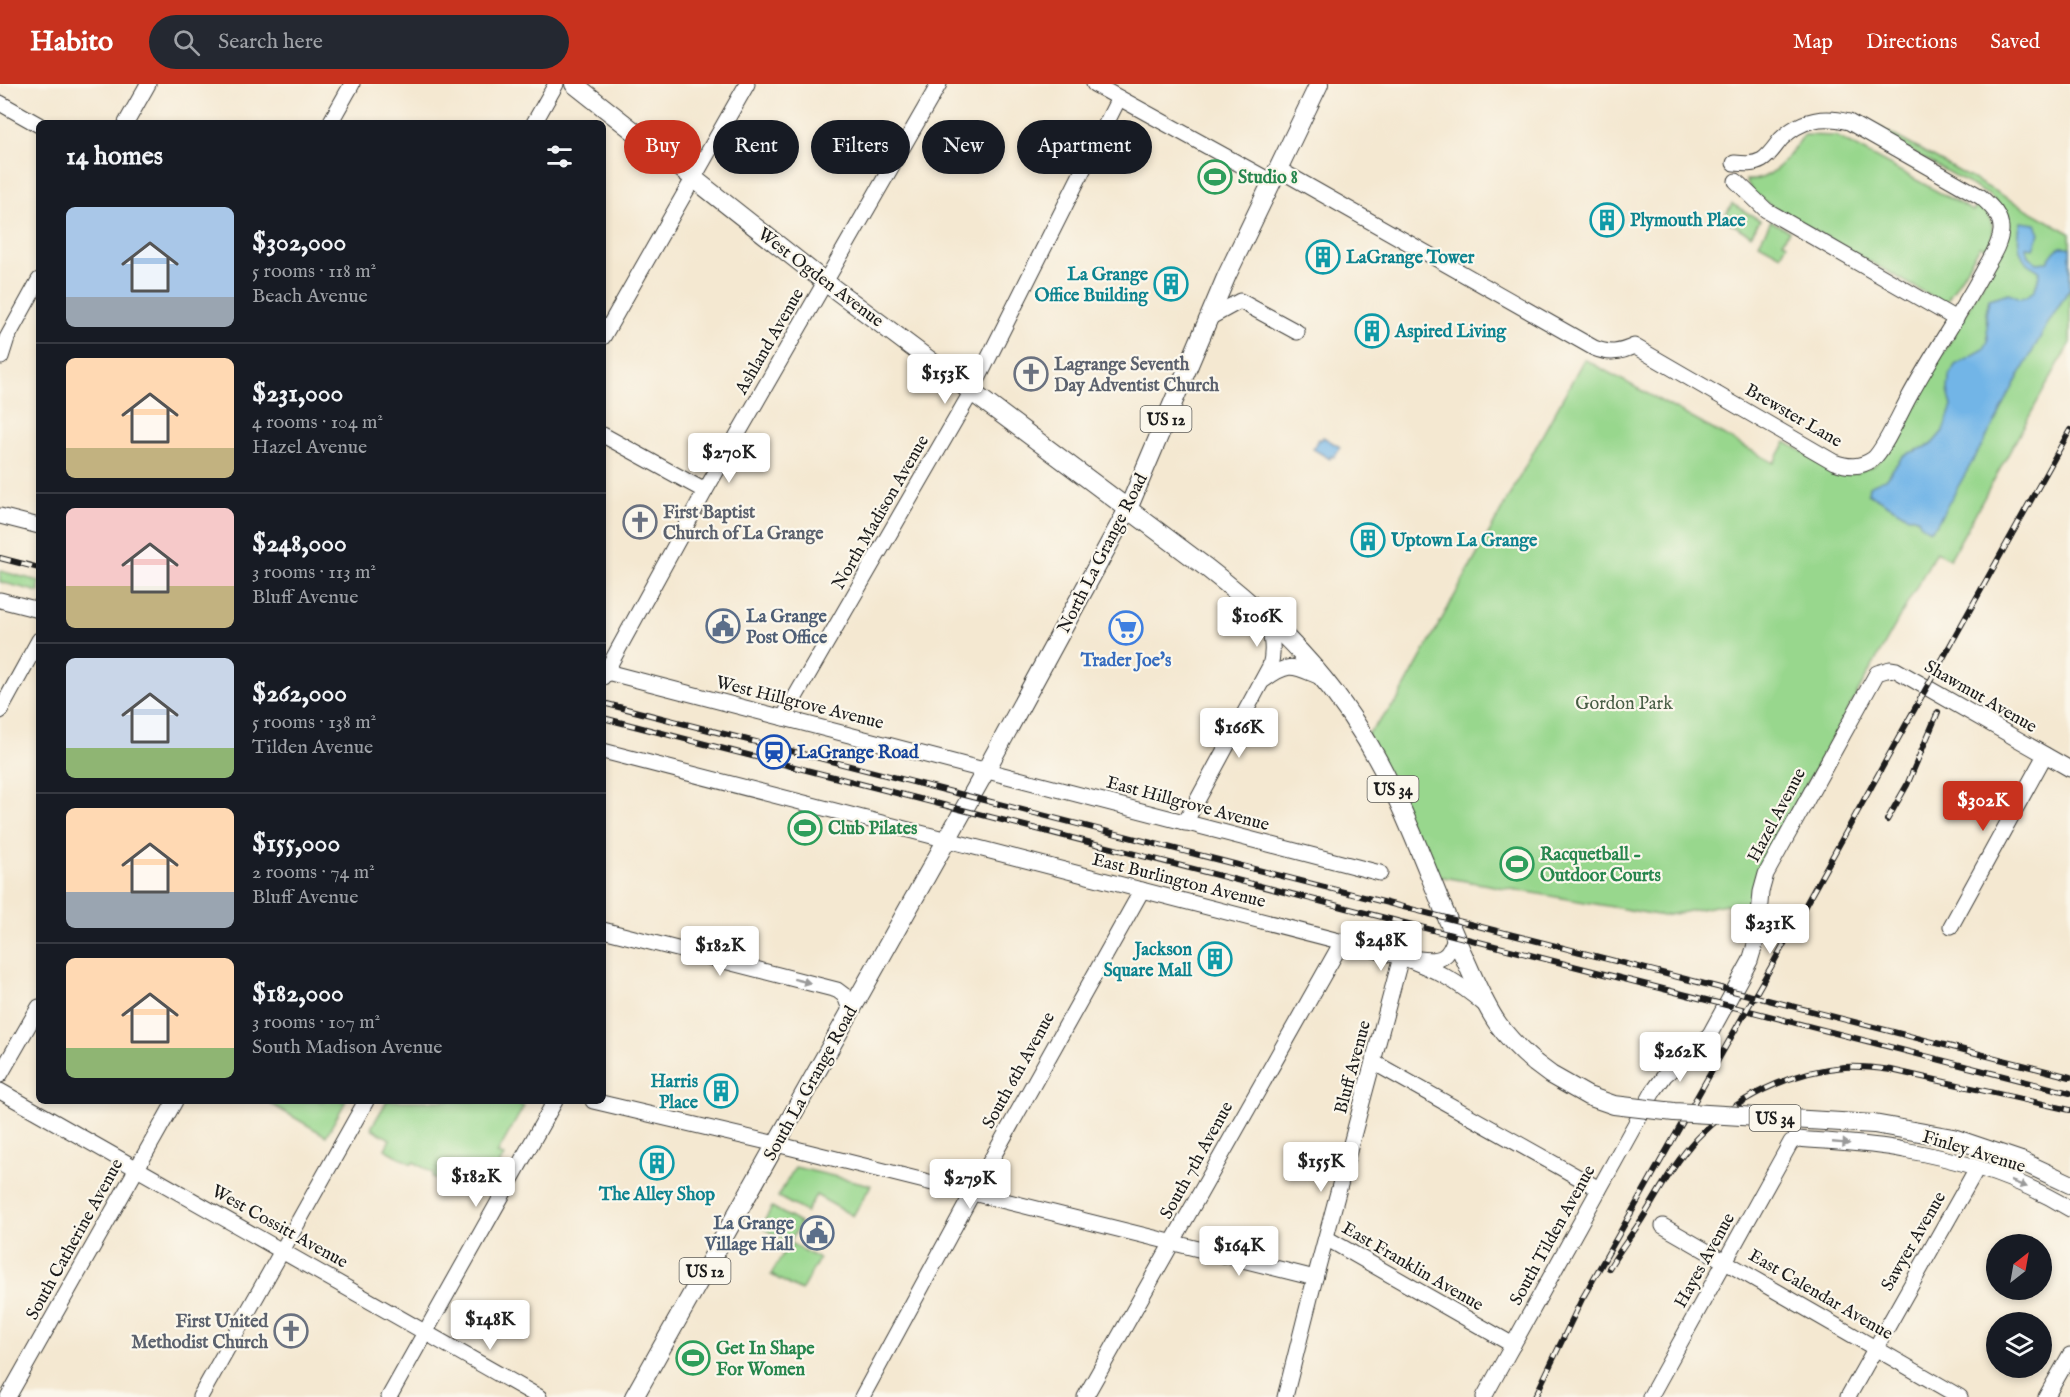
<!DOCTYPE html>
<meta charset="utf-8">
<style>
body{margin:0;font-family:"IM FELL English",serif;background:#242831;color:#f1f3f6;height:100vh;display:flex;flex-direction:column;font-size:22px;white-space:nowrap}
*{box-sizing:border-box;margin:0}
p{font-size:20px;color:#9ea1a6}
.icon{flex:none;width:33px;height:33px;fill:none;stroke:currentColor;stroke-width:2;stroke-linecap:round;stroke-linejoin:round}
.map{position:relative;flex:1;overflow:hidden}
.sheet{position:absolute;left:36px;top:36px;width:570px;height:984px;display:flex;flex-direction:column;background:#171b24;border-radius:9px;box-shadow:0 3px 9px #0003}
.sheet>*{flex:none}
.banner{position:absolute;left:624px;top:36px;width:570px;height:54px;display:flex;gap:12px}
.needle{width:39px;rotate:31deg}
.controls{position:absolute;left:1986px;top:1150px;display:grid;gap:12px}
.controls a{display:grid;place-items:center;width:66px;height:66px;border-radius:50%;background:#171b24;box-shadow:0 3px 9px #0003;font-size:30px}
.price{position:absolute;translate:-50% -51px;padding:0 14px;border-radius:6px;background:#fff;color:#222;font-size:20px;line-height:39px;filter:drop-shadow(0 2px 3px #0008)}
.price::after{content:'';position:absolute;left:50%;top:36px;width:18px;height:14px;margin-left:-9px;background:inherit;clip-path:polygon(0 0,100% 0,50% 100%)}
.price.on{background:#c8321e;color:#fff}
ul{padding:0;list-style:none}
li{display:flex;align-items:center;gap:18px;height:150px;padding:0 30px}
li+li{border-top:2px solid #363941}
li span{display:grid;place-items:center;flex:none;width:168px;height:120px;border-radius:9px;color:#555}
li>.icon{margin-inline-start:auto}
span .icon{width:72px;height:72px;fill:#fffc;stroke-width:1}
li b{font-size:26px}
h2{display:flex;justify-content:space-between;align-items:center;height:72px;padding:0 30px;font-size:26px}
.chip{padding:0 21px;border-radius:27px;background:#171b24;box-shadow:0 3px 9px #0003;font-size:21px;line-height:54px}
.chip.on{background:#c8321e;color:#fff}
header{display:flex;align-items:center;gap:36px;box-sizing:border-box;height:84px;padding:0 30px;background:#c8321e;color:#fff}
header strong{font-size:28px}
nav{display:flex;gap:33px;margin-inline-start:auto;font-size:21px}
.search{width:420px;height:54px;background:#242831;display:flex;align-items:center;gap:15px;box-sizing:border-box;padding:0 21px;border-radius:33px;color:#9ea1a6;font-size:22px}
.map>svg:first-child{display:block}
.green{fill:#98d78d;stroke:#5a7a54;stroke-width:1.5}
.water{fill:#72b5e7;stroke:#476882;stroke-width:1.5}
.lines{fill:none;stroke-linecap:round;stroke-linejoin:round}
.minor-casing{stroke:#3c3b37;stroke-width:17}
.major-casing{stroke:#3c3b37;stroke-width:20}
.minor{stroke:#fff;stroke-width:15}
.major{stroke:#fff;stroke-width:18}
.rail-casing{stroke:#1c1c1c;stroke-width:6}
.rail{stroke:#fbf7ec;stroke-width:4;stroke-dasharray:11;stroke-linecap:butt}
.major-bridge-casing{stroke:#3c3b37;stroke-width:20;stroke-linecap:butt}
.major-bridge{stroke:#fff;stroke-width:18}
.oneway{fill:#999}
.labels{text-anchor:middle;stroke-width:4.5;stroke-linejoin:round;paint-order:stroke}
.shield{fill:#fbf7ec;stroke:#5f5e5a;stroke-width:1.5}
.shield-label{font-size:16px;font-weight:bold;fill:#1c1c1c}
.leisure-label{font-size:18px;font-weight:bold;fill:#27864d;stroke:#fbf7ec;text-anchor:start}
.culture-label{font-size:18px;font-weight:bold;fill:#0d838f;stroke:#fbf7ec;text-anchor:start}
.street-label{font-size:18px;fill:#1c1c1c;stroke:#fbf7ec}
.worship-label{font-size:18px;font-weight:bold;fill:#5b616d;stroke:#fbf7ec;text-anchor:start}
.service-label{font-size:18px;font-weight:bold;fill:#4e5e75;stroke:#fbf7ec;text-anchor:start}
.shop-label{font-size:18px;font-weight:bold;fill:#366cbe;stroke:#fbf7ec}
.park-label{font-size:18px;fill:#475d44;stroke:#fbf7ec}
.transit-label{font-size:18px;font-weight:bold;fill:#164399;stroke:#fbf7ec;text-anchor:start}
</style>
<header>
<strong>Habito</strong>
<div class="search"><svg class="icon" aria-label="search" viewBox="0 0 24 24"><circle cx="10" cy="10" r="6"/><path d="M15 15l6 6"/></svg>Search here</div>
<nav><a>Map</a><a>Directions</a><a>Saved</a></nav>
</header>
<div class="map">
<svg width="2070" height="1313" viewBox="0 0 2070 1313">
<rect width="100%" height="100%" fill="#fbf7ec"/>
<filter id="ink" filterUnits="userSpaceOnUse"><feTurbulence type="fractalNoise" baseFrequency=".0167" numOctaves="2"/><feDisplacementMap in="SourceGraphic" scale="12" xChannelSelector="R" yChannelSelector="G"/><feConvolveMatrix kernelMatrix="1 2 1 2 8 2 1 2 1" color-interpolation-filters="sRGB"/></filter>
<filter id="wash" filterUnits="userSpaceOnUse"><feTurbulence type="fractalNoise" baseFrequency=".008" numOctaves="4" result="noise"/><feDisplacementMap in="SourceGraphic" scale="24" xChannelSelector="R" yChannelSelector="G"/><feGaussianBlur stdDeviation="1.35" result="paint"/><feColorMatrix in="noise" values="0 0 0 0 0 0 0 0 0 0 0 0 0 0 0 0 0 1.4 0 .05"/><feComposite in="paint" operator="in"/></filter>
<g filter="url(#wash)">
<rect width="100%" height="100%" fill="#f4e8d1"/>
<g class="green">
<path d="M1861 33 2070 149V259L1950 475 1936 468 1770 766 1759 792 1753 827H1738L1726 820 1663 832 1432 791 1367 651 1397 617 1584 275 1774 379 1786 358 1828 382 1845 390 1856 389 1875 381 1890 364 2001 166C2002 144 2008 128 1990 112L1858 37Z"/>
<path d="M1804 51 1836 52 1973 127 1978 120C1991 132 1999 148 1987 164L1980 162 1945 220 1771 122 1753 109 1746 96C1774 98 1789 71 1804 51Z"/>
<polygon points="1732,120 1760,136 1751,151 1723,135"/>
<polygon points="1771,137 1789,147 1783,157 1787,160 1781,171 1759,159"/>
<polygon points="0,487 39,497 39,508 0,498"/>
<polygon points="273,1017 346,1017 326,1052 271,1020"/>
<polygon points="387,1017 505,1017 524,1022 497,1070 504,1072 483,1110 462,1099 457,1108 432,1093 433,1089 414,1078 412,1080 385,1065 390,1055 371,1044"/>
<polygon points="795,1083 871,1101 853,1132 816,1111 806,1128 778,1113"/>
<polygon points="772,1123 800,1139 790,1159 819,1175 801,1207 771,1191 789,1159 761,1143"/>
</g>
<g class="water">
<path d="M2021 138 2036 140 2040 149 2034 164 2026 163 2028 172 2037 179 2047 178C2053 169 2058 159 2070 164V204L2047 241 2008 312 1998 333 1936 441 1930 446 1921 441 1917 434 1906 431 1868 409 1869 402 1885 395 1904 371 1931 361 1943 347 1952 322 1948 307 1949 293 1955 281 1984 265 1988 257 1986 229 1989 215 2009 209 2020 214 2028 212 2035 205 2040 188C2036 184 2032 183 2028 180 2017 169 2017 151 2021 138Z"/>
<polygon points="1323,353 1340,363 1334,373 1331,372 1330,375 1313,365 1318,355 1321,356"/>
</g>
</g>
<g filter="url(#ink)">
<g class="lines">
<defs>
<g id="minor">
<polyline points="1094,0 1272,98"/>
<polyline points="0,19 39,41"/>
<polyline points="126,39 148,0"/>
<polyline points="330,39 352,0"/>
<polyline points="534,39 556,0"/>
<path d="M1278 85 1594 264C1609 270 1619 269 1634 262L1834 378C1848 383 1860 384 1873 375 1883 367 1901 328 1908 315 1931 272 1959 232 1983 188 1989 176 2000 162 2001 147 2002 132 1991 122 1981 113L1849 38C1823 31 1801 35 1781 55 1775 62 1770 71 1762 76 1753 81 1744 80 1734 79"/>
<polyline points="1736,97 1766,126 1956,235"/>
<polyline points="1209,234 1240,217 1297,248"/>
<polyline points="603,253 747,0"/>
<polyline points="1,273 7,254 39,196"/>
<polyline points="603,351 705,407"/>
<polyline points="0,432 39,442"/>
<polyline points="0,516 39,526"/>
<polyline points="603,587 1380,789"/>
<polyline points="603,593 705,407 939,0"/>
<path d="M1264 596C1291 576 1294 583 1323 594"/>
<polyline points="0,627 39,556"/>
<polyline points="783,634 972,307 1119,14"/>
<path d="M603 667 1401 873C1435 885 1457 897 1484 920"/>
<path d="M1185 739 1270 582C1275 564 1271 549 1265 532"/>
<polyline points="1951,842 2045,671"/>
<polyline points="603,846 837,906 845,912 851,928"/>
<path d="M1419 875C1441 878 1449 874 1455 853"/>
<polyline points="1373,978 1599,1105"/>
<polyline points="0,991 39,923"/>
<polyline points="0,1007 539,1313"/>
<polyline points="593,1017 776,1060 1315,1194"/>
<polyline points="1663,1142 1960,1313"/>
<polyline points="1326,1154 1513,1261"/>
<polyline points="8,1313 175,1017"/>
<polyline points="200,1313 366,1017"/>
<polyline points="389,1313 555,1017"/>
<polyline points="862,1313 972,1110 1142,806"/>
<polyline points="1085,1313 1342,858"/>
<polyline points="1285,1313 1315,1194 1401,873"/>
<polyline points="1484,1313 1653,1008 1665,991 1696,965 1710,950 1750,877 1757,854 1761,808 1766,790 1877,589 1890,585 1896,586 2070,685"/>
<path d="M1650 1313 1791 1058 1798 1055C1833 1058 1870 1059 1904 1066 1961 1076 2021 1095 2070 1125"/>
<polyline points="1848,1313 1977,1084"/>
<polyline points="2046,1313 2070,1271"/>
</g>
<g id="major">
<path d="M574 0 825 198 1207 484C1287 546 1348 611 1392 704 1419 760 1439 819 1465 875 1475 897 1484 920 1498 940 1508 954 1521 967 1535 979"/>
<polyline points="2021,1077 2070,1100"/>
<polyline points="634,1313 986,686 1128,425 1227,191 1319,0"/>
</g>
</defs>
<use href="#minor" class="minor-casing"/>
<use href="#major" class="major-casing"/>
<use href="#minor" class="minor"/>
<use href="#major" class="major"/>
<defs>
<g id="rail">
<polyline points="0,474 39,484"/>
<polyline points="603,619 2070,993"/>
<polyline points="603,634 2070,1009"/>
<polyline points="1887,736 1907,701 1938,628"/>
<path d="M1609 1184C1619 1167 1631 1152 1642 1135 1659 1108 1674 1079 1696 1055 1734 1015 1790 987 1845 983 1861 982 1876 984 1891 986L2070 1026"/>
<polyline points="1535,1313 1582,1215 1771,883 2070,346"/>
</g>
</defs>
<use href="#rail" class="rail-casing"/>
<use href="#rail" class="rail"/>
<defs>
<polyline id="major-bridge" points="1535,979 1551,991 1588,1012 1614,1021 1674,1028 1874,1040 1953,1054 2021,1077"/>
</defs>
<use href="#major-bridge" class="major-bridge-casing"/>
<use href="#major-bridge" class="major-bridge"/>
</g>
<defs><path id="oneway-solid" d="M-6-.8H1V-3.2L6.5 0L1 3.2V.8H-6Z" transform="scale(1.5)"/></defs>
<g class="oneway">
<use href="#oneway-solid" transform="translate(802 897) rotate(14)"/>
<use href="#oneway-solid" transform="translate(1841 1059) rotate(5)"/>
<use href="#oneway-solid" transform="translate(2019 1100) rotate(21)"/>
</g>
</g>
<defs>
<symbol id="stadium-ring" viewBox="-11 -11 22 22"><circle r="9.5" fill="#fbf7ec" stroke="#2e9e5b" stroke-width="1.5"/><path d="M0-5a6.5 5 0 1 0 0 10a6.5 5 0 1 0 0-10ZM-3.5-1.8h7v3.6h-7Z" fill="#2e9e5b"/></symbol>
<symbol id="building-ring" viewBox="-11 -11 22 22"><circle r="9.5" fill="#fbf7ec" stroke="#0f9aa8" stroke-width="1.5"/><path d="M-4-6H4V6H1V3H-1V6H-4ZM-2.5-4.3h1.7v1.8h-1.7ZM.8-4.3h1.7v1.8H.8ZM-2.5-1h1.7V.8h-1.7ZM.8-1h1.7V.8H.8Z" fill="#0f9aa8"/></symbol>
<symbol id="church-ring" viewBox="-11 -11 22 22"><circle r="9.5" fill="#fbf7ec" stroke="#6b7280" stroke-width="1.5"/><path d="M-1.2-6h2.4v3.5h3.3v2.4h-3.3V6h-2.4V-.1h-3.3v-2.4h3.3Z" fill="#6b7280"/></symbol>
<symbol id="civic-ring" viewBox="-11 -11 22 22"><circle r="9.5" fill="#fbf7ec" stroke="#5c6f8a" stroke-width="1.5"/><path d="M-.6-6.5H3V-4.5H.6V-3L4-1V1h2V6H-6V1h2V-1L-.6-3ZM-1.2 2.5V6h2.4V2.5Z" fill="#5c6f8a"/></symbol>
<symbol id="supermarket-ring" viewBox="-11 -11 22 22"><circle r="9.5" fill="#fbf7ec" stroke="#3f7fe0" stroke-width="1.5"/><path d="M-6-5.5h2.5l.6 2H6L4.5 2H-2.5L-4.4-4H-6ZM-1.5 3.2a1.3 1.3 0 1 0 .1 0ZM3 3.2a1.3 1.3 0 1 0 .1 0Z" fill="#3f7fe0"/></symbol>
<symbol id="station-ring" viewBox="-11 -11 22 22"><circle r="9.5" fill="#fbf7ec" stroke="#1a4fb4" stroke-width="1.5"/><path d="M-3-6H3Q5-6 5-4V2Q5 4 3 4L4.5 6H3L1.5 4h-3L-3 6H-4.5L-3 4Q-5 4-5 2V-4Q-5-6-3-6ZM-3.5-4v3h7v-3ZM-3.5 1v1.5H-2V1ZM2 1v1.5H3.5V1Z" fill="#1a4fb4"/></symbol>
</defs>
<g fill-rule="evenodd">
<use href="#stadium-ring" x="1196" y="74" width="38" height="38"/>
<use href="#building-ring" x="1588" y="117" width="38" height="38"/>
<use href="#building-ring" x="1304" y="154" width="38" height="38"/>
<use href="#building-ring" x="1152" y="181" width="38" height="38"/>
<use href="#building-ring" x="1353" y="228" width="38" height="38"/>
<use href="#church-ring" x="1012" y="271" width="38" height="38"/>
<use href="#church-ring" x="621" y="419" width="38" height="38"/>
<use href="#building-ring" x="1349" y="437" width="38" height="38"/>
<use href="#civic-ring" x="704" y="523" width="38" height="38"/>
<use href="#supermarket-ring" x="1107" y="525" width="38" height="38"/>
<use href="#station-ring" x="755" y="649" width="38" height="38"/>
<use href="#stadium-ring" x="786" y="725" width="38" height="38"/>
<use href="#stadium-ring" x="1498" y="761" width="38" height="38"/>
<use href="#building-ring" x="1196" y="856" width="38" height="38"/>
<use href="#building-ring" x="702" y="988" width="38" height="38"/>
<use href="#building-ring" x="638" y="1060" width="38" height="38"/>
<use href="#civic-ring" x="798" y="1130" width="38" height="38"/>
<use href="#church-ring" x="272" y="1228" width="38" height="38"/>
<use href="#stadium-ring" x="674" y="1255" width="38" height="38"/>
</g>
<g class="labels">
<g class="shield">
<rect x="1140.5" y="322" width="51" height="26" rx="4.5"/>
<rect x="1367.5" y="692" width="51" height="26" rx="4.5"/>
<rect x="1749.5" y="1021" width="51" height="26" rx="4.5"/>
<rect x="679.5" y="1174" width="51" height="26" rx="4.5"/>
</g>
<g class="shield-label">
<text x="1166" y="341">US 12</text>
<text x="1393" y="711">US 34</text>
<text x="1775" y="1040">US 34</text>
<text x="705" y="1193">US 12</text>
</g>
<g class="leisure-label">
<text x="1238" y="99">Studio 8</text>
<text x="828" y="750">Club Pilates</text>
<text x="1540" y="776">Racquetball -<tspan x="1540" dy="21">Outdoor Courts</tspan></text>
<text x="716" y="1270">Get In Shape<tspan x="716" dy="21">For Women</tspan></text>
</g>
<g class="culture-label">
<text x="1630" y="142">Plymouth Place</text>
<text x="1346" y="179">LaGrange Tower</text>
<text x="1148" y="196" text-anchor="end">La Grange<tspan x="1148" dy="21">Office Building</tspan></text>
<text x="1395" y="253">Aspired Living</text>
<text x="1391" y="462">Uptown La Grange</text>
<text x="1192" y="871" text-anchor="end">Jackson<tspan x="1192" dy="21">Square Mall</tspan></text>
<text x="698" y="1003" text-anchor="end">Harris<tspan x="698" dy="21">Place</tspan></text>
<text x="657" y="1116" text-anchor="middle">The Alley Shop</text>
</g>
<g class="street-label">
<text transform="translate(821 193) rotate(37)" y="6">West Ogden Avenue</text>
<text transform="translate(769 257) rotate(-60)" y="6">Ashland Avenue</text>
<text transform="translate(1794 331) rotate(30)" y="6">Brewster Lane</text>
<text transform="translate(880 428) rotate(-60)" y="6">North Madison Avenue</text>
<text transform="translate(1102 469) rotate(-63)" y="6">North La Grange Road</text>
<text transform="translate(1981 612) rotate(30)" y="6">Shawmut Avenue</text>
<text transform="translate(800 618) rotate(14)" y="6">West Hillgrove Avenue</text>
<text transform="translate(1188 719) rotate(15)" y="6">East Hillgrove Avenue</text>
<text transform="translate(1776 731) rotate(-62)" y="6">Hazel Avenue</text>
<text transform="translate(1179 796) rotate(14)" y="6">East Burlington Avenue</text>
<text transform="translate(1352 983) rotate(-75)" y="6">Bluff Avenue</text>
<text transform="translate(1018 986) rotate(-61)" y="6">South 6th Avenue</text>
<text transform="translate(810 999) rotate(-61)" y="6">South La Grange Road</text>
<text transform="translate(1974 1067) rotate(17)" y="6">Finley Avenue</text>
<text transform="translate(1196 1076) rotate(-61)" y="6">South 7th Avenue</text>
<text transform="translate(280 1142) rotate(29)" y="6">West Cossitt Avenue</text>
<text transform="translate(1552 1151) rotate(-61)" y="6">South Tilden Avenue</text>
<text transform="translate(74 1155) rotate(-61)" y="6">South Catherine Avenue</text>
<text transform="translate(1913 1157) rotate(-60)" y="6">Sawyer Avenue</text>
<text transform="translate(1704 1176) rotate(-61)" y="6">Hayes Avenue</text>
<text transform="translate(1413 1182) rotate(30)" y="6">East Franklin Avenue</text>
<text transform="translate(1821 1210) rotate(30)" y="6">East Calendar Avenue</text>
</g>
<g class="worship-label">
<text x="1054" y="286">Lagrange Seventh<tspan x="1054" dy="21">Day Adventist Church</tspan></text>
<text x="663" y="434">First Baptist<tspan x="663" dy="21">Church of La Grange</tspan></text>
<text x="268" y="1243" text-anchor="end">First United<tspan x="268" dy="21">Methodist Church</tspan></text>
</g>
<g class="service-label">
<text x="746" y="538">La Grange<tspan x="746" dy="21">Post Office</tspan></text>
<text x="794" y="1145" text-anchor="end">La Grange<tspan x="794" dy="21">Village Hall</tspan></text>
</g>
<g class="shop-label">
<text x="1126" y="582">Trader Joe's</text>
</g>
<g class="park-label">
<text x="1624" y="625">Gordon Park</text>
</g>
<g class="transit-label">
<text x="797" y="674">LaGrange Road</text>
</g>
</g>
</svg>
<div class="controls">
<a><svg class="needle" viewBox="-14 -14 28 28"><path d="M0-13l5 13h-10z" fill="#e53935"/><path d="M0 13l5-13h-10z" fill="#9ea1a6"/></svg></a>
<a><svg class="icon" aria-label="layers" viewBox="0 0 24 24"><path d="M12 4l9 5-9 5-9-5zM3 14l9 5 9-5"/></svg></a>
</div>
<b class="price" style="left:945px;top:321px">$153K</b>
<b class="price" style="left:729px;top:400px">$270K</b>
<b class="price" style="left:1257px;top:564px">$106K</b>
<b class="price" style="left:1239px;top:675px">$166K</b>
<b class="price on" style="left:1983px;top:748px">$302K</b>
<b class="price" style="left:1770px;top:871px">$231K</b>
<b class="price" style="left:1381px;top:888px">$248K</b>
<b class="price" style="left:720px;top:893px">$182K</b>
<b class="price" style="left:1680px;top:999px">$262K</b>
<b class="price" style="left:1321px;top:1109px">$155K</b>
<b class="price" style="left:476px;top:1124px">$182K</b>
<b class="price" style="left:970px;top:1126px">$279K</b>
<b class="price" style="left:1239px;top:1193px">$164K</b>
<b class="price" style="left:490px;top:1267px">$148K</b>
<div class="banner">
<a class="chip on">Buy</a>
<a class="chip">Rent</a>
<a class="chip">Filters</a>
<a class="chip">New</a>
<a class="chip">Apartment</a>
</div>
<section class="sheet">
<h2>14 homes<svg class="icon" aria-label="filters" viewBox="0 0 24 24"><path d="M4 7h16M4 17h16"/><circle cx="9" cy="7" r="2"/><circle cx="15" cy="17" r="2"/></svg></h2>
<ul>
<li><span style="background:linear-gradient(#a9c7e8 75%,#9aa5b1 0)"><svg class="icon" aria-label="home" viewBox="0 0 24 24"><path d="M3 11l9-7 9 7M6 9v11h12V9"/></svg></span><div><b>$302,000</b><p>5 rooms · 118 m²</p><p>Beach Avenue</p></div></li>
<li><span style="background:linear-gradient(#ffd9b3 75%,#c2b280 0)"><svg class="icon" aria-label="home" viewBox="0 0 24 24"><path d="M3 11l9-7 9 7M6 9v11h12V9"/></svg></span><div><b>$231,000</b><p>4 rooms · 104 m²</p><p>Hazel Avenue</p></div></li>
<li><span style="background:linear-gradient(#f6c9c9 65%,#c2b280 0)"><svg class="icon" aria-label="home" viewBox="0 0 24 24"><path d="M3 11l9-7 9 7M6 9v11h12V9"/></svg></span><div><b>$248,000</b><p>3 rooms · 113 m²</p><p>Bluff Avenue</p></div></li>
<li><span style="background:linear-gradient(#c9d6e8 75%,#8fb573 0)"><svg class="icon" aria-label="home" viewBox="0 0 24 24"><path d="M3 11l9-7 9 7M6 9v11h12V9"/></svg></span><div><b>$262,000</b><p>5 rooms · 138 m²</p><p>Tilden Avenue</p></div></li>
<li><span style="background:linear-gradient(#ffd9b3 70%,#9aa5b1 0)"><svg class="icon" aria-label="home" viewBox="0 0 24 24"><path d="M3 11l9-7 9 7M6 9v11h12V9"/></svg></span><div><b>$155,000</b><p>2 rooms · 74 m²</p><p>Bluff Avenue</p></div></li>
<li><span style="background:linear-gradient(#ffd9b3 75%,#8fb573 0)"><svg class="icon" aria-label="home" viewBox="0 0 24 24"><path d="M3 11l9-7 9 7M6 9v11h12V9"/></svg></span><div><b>$182,000</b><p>3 rooms · 107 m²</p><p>South Madison Avenue</p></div></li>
</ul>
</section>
</div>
